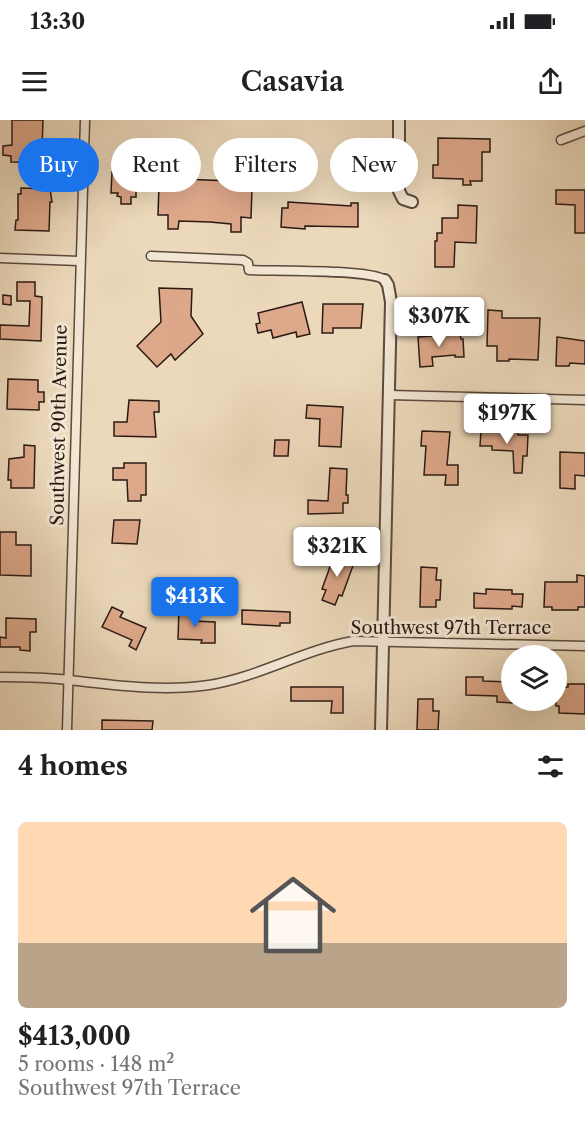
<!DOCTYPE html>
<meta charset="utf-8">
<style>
body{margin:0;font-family:"Libre Caslon Text",serif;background:#f2f2f2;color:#202124;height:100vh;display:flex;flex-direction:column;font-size:22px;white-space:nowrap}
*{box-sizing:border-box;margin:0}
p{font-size:20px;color:#757577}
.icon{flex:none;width:33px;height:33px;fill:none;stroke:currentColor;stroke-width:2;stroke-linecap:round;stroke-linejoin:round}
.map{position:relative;height:610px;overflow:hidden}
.drawer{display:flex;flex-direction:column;background:#fff;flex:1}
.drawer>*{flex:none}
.banner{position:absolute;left:18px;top:18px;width:549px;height:54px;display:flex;gap:12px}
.tools{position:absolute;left:501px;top:525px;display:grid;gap:12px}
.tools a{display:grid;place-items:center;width:66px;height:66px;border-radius:50%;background:#fff;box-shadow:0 6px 24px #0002;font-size:30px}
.price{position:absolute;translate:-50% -51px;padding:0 14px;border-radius:6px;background:#fff;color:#222;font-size:20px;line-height:39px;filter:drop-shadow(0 2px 3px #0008)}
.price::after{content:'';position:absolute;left:50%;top:36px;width:18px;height:14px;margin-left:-9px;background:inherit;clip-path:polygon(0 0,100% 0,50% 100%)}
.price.on{background:#1a73e8;color:#fff}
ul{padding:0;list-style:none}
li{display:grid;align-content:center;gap:12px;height:318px;padding:0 18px}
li+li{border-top:2px solid #e0e0e0}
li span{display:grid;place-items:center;height:186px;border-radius:9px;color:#555}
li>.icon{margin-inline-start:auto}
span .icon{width:108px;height:108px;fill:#fffc;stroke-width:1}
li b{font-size:26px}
h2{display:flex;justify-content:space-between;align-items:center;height:72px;padding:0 18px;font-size:26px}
.chip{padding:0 21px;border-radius:27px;background:#fff;box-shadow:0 6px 24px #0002;font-size:21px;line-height:54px}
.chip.on{background:#1a73e8;color:#fff}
.status{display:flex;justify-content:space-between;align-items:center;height:42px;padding:0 30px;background:#fff;direction:ltr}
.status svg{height:16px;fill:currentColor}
header{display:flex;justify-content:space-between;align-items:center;height:78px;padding:0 18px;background:#fff;font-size:27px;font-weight:600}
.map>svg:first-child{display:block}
.building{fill:#dea88b;stroke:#2a1a14;stroke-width:1.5}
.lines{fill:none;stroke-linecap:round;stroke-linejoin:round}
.minor-casing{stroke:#5a4a3e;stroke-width:11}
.tertiary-casing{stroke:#5a4a3e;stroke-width:14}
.minor{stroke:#f3e6d3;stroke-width:8}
.tertiary{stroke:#f3e6d3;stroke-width:10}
.labels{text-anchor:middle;stroke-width:6;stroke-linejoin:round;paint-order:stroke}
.street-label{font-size:18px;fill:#2a1a14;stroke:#f3e6d3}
</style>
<div class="status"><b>13:30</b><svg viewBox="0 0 49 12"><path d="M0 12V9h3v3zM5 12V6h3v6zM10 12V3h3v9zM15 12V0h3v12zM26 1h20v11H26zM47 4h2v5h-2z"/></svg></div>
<header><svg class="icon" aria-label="menu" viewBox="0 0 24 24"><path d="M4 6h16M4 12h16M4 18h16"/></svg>Casavia<svg class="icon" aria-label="share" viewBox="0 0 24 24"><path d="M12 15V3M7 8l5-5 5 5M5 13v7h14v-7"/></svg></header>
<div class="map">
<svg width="585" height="610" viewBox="0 0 585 610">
<rect width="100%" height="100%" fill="#ecd9bb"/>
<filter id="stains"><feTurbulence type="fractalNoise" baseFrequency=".00333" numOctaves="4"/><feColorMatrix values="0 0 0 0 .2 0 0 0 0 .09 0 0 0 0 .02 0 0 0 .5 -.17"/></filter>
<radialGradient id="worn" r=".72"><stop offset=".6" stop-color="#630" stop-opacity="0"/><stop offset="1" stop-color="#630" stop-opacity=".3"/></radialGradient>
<g class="building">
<polygon points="12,0 43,0 42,29 49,29 49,43 11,42 11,36 3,35 3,26 12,25"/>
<polygon points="438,18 490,19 490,32 482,32 482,61 470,61 471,65 463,65 463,59 433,58 433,45 438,45"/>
<polygon points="169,26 181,26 180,43 169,43"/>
<polygon points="227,28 238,29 237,46 227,45"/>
<polygon points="112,52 128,53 128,66 136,66 136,77 131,77 131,84 121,84 121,77 117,76 118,73 111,73"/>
<polygon points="181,59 231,61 231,68 252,68 251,98 241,97 241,112 231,112 231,104 210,102 179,101 178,109 168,109 168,95 158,95 159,65 180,66"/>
<polygon points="21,68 50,69 52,82 50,82 49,111 15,110 16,100 18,100 18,74 21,74"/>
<polygon points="556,70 585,70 585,113 575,113 575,85 556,84"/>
<polygon points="288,82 351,86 351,83 358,83 358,107 305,106 305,109 281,107 282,88 288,88"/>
<polygon points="458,85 477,86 476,123 455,122 454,147 435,147 435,121 437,121 437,113 442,113 442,98 458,98"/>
<polygon points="17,162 35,162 35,176 42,177 41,221 0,219 0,205 29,206 30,181 17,181"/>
<polygon points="159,168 192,169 191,196 203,214 175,240 171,234 157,247 137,226 161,202"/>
<polygon points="3,175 11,176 11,185 3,184"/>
<polygon points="302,182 310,214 297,217 296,212 273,218 271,210 258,213 256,204 260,203 258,193"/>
<polygon points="323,184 363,184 361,208 333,208 333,213 322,213"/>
<polygon points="488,190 502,191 502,198 540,198 538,240 509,239 509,241 497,241 497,226 487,226"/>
<polygon points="460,214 461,219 463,219 464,237 455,237 455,235 432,237 433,246 420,247 418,217"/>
<polygon points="557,217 585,221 585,244 570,243 569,246 556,246"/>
<polygon points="8,259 38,260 38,272 44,272 44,282 39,282 39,290 7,289"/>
<polygon points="129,280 159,281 159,292 154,292 156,317 114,316 114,302 127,302"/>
<polygon points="307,285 343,287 341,327 319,326 320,299 306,298"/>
<polygon points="422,311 450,312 447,345 458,345 458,365 445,365 446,355 424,355 426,326 421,326"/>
<polygon points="481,311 518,312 518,315 528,315 527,336 523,336 522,353 514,353 513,331 492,330 492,326 480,326"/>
<polygon points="275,320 289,320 288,336 274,336"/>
<polygon points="24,325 35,326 34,368 11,368 11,360 8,360 9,339 24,337"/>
<polygon points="560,332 585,333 585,356 575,355 575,369 560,368"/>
<polygon points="124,343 146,343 146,375 141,375 141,381 128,381 127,360 113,360 113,348 124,348"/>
<polygon points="330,348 347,349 346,375 348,375 348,383 343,383 343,393 308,394 308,380 328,381"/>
<polygon points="114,400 140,400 137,424 112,423"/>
<polygon points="0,412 16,412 16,425 31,425 31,456 0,455"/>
<polygon points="335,433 355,440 342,476 339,475 335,485 322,480 326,470 322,469"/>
<polygon points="421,447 437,448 436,460 441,460 440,480 436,480 436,487 420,487"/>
<polygon points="577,455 585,456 585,487 578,487 578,490 552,490 552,487 544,487 545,462 577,462"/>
<polygon points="486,469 512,470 512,474 523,474 522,487 512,486 512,489 474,488 474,473 486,474"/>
<polygon points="112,487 123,492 120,497 146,508 136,530 129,526 132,520 102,507"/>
<polygon points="179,489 194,490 194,501 215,502 215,523 201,523 202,520 178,519"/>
<polygon points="242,490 290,492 290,503 280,503 280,506 242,504"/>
<polygon points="6,498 36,499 36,512 30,512 30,531 20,530 20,527 0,527 0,517 6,518"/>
<polygon points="466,557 483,557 483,561 512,562 512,583 497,582 497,576 466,575"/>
<polygon points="568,564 585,564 585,594 559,593 559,586 556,586 556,567 568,567"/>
<polygon points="291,567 343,567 343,593 331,593 332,581 291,581"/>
<polygon points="418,579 433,579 433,591 439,591 438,610 417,610"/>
<polygon points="102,600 153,601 152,610 102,610"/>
</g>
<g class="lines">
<defs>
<g id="minor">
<polyline points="561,20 585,11"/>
<path d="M151 136 243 140 248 143 249 150C273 151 370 149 385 160"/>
<polyline points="0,138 79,141"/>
<polyline points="389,275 585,280"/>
<path d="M0 557C23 557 46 557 68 560 115 565 162 572 209 565 259 557 303 530 353 521L585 526"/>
<polyline points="67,610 85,0"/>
</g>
<g id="tertiary">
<polyline points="399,0 399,71 403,79 412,82"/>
<polyline points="381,610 391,182 388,165 385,160"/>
</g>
</defs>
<use href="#minor" class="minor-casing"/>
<use href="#tertiary" class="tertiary-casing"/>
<use href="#minor" class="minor"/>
<use href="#tertiary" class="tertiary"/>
</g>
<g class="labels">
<g class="street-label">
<text transform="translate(59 305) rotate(-89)" y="6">Southwest 90th Avenue</text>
<text x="451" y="514">Southwest 97th Terrace</text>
</g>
</g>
<rect width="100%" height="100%" filter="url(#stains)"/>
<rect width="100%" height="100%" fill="url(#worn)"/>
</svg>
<div class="tools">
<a><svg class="icon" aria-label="layers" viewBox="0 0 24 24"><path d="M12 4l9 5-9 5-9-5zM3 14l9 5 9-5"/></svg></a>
</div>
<b class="price" style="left:439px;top:228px">$307K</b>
<b class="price" style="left:507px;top:325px">$197K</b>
<b class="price" style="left:337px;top:458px">$321K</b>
<b class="price on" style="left:195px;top:508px">$413K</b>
<div class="banner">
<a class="chip on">Buy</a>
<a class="chip">Rent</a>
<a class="chip">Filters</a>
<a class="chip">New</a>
</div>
</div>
<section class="drawer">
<h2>4 homes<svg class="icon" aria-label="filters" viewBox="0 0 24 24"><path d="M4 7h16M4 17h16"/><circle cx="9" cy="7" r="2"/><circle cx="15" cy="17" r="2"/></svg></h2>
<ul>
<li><span style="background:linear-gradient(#ffd9b3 65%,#b9a48a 0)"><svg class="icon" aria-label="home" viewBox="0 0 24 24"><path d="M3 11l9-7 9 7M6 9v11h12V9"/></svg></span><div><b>$413,000</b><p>5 rooms · 148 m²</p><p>Southwest 97th Terrace</p></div></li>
</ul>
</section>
